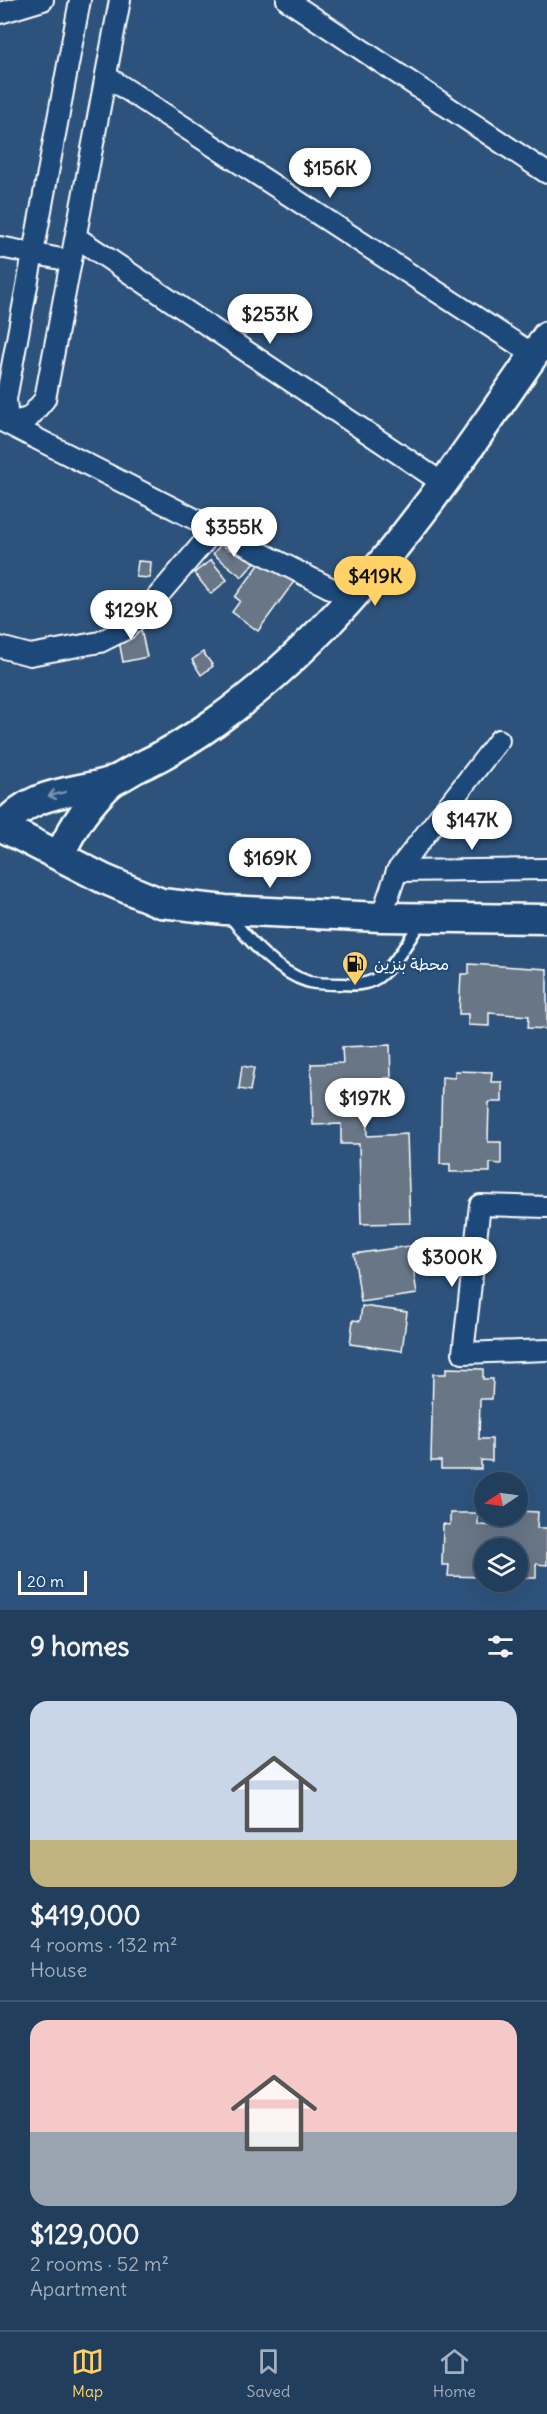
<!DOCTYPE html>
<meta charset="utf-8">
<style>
body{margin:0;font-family:Delius,"Playpen Sans Arabic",sans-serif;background:#2a4563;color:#f1f3f6;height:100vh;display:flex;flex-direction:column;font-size:22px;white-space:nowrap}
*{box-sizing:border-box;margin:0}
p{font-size:20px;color:#a2aebc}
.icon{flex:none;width:33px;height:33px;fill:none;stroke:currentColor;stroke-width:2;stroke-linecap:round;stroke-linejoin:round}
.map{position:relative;height:1610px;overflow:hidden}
.panel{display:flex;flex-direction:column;background:#223e5d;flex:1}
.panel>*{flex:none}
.needle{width:39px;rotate:257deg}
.tools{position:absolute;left:474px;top:1472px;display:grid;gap:12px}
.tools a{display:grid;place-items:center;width:54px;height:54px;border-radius:50%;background:#223e5d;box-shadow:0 6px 24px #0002,0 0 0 2px #3f5772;font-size:30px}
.scale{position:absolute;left:18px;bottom:15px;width:69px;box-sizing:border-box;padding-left:6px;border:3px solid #fff;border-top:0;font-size:16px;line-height:21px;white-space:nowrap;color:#fff;-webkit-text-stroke:4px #1f4a7a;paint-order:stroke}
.price{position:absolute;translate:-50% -51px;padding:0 14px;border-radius:21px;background:#fff;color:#222;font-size:20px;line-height:39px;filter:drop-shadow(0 2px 3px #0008)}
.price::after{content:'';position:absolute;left:50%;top:36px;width:18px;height:14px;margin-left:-9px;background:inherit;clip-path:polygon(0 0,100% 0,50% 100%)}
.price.on{background:#ffd166;color:#111}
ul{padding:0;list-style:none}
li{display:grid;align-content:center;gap:12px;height:318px;padding:0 30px}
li+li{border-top:2px solid #3f5772}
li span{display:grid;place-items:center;height:186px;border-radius:18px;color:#555}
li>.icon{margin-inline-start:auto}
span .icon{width:108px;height:108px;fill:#fffc;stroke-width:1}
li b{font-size:26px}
h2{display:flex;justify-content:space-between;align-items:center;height:72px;padding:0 30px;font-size:26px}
.menu{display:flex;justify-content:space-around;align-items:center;height:84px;border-top:2px solid #3f5772;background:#223e5d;font-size:16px;color:#a2aebc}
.menu a{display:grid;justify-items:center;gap:3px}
.menu .on{color:#ffd166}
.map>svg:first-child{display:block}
.building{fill:#677686;stroke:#fff;stroke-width:1.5}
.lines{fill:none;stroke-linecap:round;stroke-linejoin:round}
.lane-casing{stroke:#fff;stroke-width:15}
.street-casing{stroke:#fff;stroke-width:24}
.secondary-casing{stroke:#fff;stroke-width:33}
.lane{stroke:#1f4a7a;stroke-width:10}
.street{stroke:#1f4a7a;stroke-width:20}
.secondary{stroke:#1f4a7a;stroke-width:28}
.oneway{stroke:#7992af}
.labels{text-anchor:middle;stroke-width:4.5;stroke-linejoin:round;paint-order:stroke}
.poi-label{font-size:16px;fill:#fff;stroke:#1f4a7a;text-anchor:start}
</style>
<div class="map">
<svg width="547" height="1610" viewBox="0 0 547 1610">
<rect width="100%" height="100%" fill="#2d537c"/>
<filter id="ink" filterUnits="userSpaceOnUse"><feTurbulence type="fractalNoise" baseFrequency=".0167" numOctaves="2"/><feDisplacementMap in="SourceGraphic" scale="12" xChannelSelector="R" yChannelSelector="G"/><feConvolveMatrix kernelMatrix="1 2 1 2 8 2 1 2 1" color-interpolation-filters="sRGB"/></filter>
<g filter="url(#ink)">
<g class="building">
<polygon points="226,538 255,562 242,577 213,554"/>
<polygon points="273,546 304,568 258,631 232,612 240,601 235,597"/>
<polygon points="211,560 227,580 211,594 194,573"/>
<polygon points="138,561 151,562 150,578 136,577"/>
<polygon points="139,620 147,657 123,662 116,625"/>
<polygon points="203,652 213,666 201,675 192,660"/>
<polygon points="469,964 547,969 547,1029 528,1028 529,1016 489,1013 489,1026 468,1025 468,1014 459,1014 461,974 469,974"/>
<polygon points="390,1045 391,1078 384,1078 385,1105 366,1106 367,1136 407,1134 410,1223 361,1224 359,1144 341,1144 341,1124 313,1125 311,1064 343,1063 342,1047"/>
<polygon points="242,1066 254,1068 250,1091 239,1089"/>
<polygon points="455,1071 492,1072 491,1082 502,1082 502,1102 489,1102 488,1142 501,1142 501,1164 490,1163 490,1172 450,1172 450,1164 440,1164 442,1077 455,1078"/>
<polygon points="423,1244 427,1265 413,1267 417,1294 361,1302 354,1254"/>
<polygon points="362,1306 407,1312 402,1351 350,1344 353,1320 360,1321"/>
<polygon points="446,1368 483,1369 483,1379 493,1379 492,1399 480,1399 479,1439 492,1439 492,1461 481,1460 481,1469 441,1469 441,1461 431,1461 433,1374 446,1374"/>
<polygon points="518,1511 538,1512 537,1528 547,1528 547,1565 536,1564 536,1578 518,1578 518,1548 484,1548 484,1577 448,1576 449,1565 442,1565 443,1524 450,1525 450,1513 478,1513 478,1525 510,1526 510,1515 518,1515"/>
</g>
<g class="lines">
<defs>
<path id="lane" d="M229 915C249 941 276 972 309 982 319 984 331 984 341 984 354 985 366 985 377 978 396 965 409 939 422 920"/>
<g id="street">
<polyline points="80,0 6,399 8,423 29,418 45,399 120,0"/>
<polyline points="287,0 547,173"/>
<polyline points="0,13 43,0"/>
<polyline points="106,76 534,355"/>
<polyline points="76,237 444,484"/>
<polyline points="0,247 71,261"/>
<polyline points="2,421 352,599"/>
<polyline points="0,647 30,655 100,642 126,629 147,609 215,529"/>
<polyline points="397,871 547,869"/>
<polyline points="381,917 397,871 499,740"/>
<polyline points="547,1207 480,1205 463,1353 547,1350"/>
</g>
<g id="secondary">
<polyline points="0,826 104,879 161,903 225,910 381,917 547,919"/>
<path d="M3 827C31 790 73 794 113 781 121 778 129 772 137 768 165 755 190 740 215 722 355 623 450 475 547 336"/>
<path d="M60 855C73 825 89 802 114 780"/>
</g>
</defs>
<use href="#lane" class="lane-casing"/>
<use href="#street" class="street-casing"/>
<use href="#secondary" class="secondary-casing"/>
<use href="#lane" class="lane"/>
<use href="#street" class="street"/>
<use href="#secondary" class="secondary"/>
</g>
<defs><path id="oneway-shaft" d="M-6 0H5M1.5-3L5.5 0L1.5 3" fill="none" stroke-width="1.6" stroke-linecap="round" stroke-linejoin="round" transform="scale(1.5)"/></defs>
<use class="oneway" href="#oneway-shaft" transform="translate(57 794) rotate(166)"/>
</g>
<defs>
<symbol id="fuel-pin" viewBox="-11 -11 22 30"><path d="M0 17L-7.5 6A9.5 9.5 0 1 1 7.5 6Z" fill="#ffd166" stroke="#1f4a7a"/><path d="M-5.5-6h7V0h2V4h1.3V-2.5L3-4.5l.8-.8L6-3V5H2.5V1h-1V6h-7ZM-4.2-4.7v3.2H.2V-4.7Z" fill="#111"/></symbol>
</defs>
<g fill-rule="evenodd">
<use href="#fuel-pin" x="340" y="949" width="30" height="40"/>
</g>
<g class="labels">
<g class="poi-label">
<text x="374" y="970">محطة بنزين</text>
</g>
</g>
</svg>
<div class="tools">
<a><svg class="needle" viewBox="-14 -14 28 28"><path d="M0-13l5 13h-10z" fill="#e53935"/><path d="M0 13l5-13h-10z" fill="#a2aebc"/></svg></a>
<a><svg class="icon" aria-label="layers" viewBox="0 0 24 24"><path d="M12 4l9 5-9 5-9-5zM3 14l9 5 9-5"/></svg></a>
</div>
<div class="scale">20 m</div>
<b class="price" style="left:330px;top:199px">$156K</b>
<b class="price" style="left:270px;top:345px">$253K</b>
<b class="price" style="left:234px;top:558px">$355K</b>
<b class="price on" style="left:375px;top:607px">$419K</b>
<b class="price" style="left:131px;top:641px">$129K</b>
<b class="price" style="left:472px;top:851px">$147K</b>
<b class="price" style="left:270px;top:889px">$169K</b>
<b class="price" style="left:365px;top:1129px">$197K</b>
<b class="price" style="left:452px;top:1288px">$300K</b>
</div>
<section class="panel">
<h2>9 homes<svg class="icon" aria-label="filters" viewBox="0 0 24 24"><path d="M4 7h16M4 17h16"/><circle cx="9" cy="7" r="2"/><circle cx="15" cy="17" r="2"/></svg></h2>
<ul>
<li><span style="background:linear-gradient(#c9d6e8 75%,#c2b280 0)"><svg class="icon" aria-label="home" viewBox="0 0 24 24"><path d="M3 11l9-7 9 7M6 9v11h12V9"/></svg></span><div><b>$419,000</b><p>4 rooms · 132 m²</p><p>House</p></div></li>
<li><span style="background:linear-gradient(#f6c9c9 60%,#9aa5b1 0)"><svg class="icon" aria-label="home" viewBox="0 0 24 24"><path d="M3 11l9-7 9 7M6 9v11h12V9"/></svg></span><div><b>$129,000</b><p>2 rooms · 52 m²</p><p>Apartment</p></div></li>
</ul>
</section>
<nav class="menu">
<a class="on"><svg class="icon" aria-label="map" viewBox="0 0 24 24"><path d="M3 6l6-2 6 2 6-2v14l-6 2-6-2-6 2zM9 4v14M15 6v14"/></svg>Map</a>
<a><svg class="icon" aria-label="saved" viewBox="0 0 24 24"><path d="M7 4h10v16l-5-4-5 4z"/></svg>Saved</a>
<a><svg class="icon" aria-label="home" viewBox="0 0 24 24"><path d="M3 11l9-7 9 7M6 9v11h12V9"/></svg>Home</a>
</nav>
